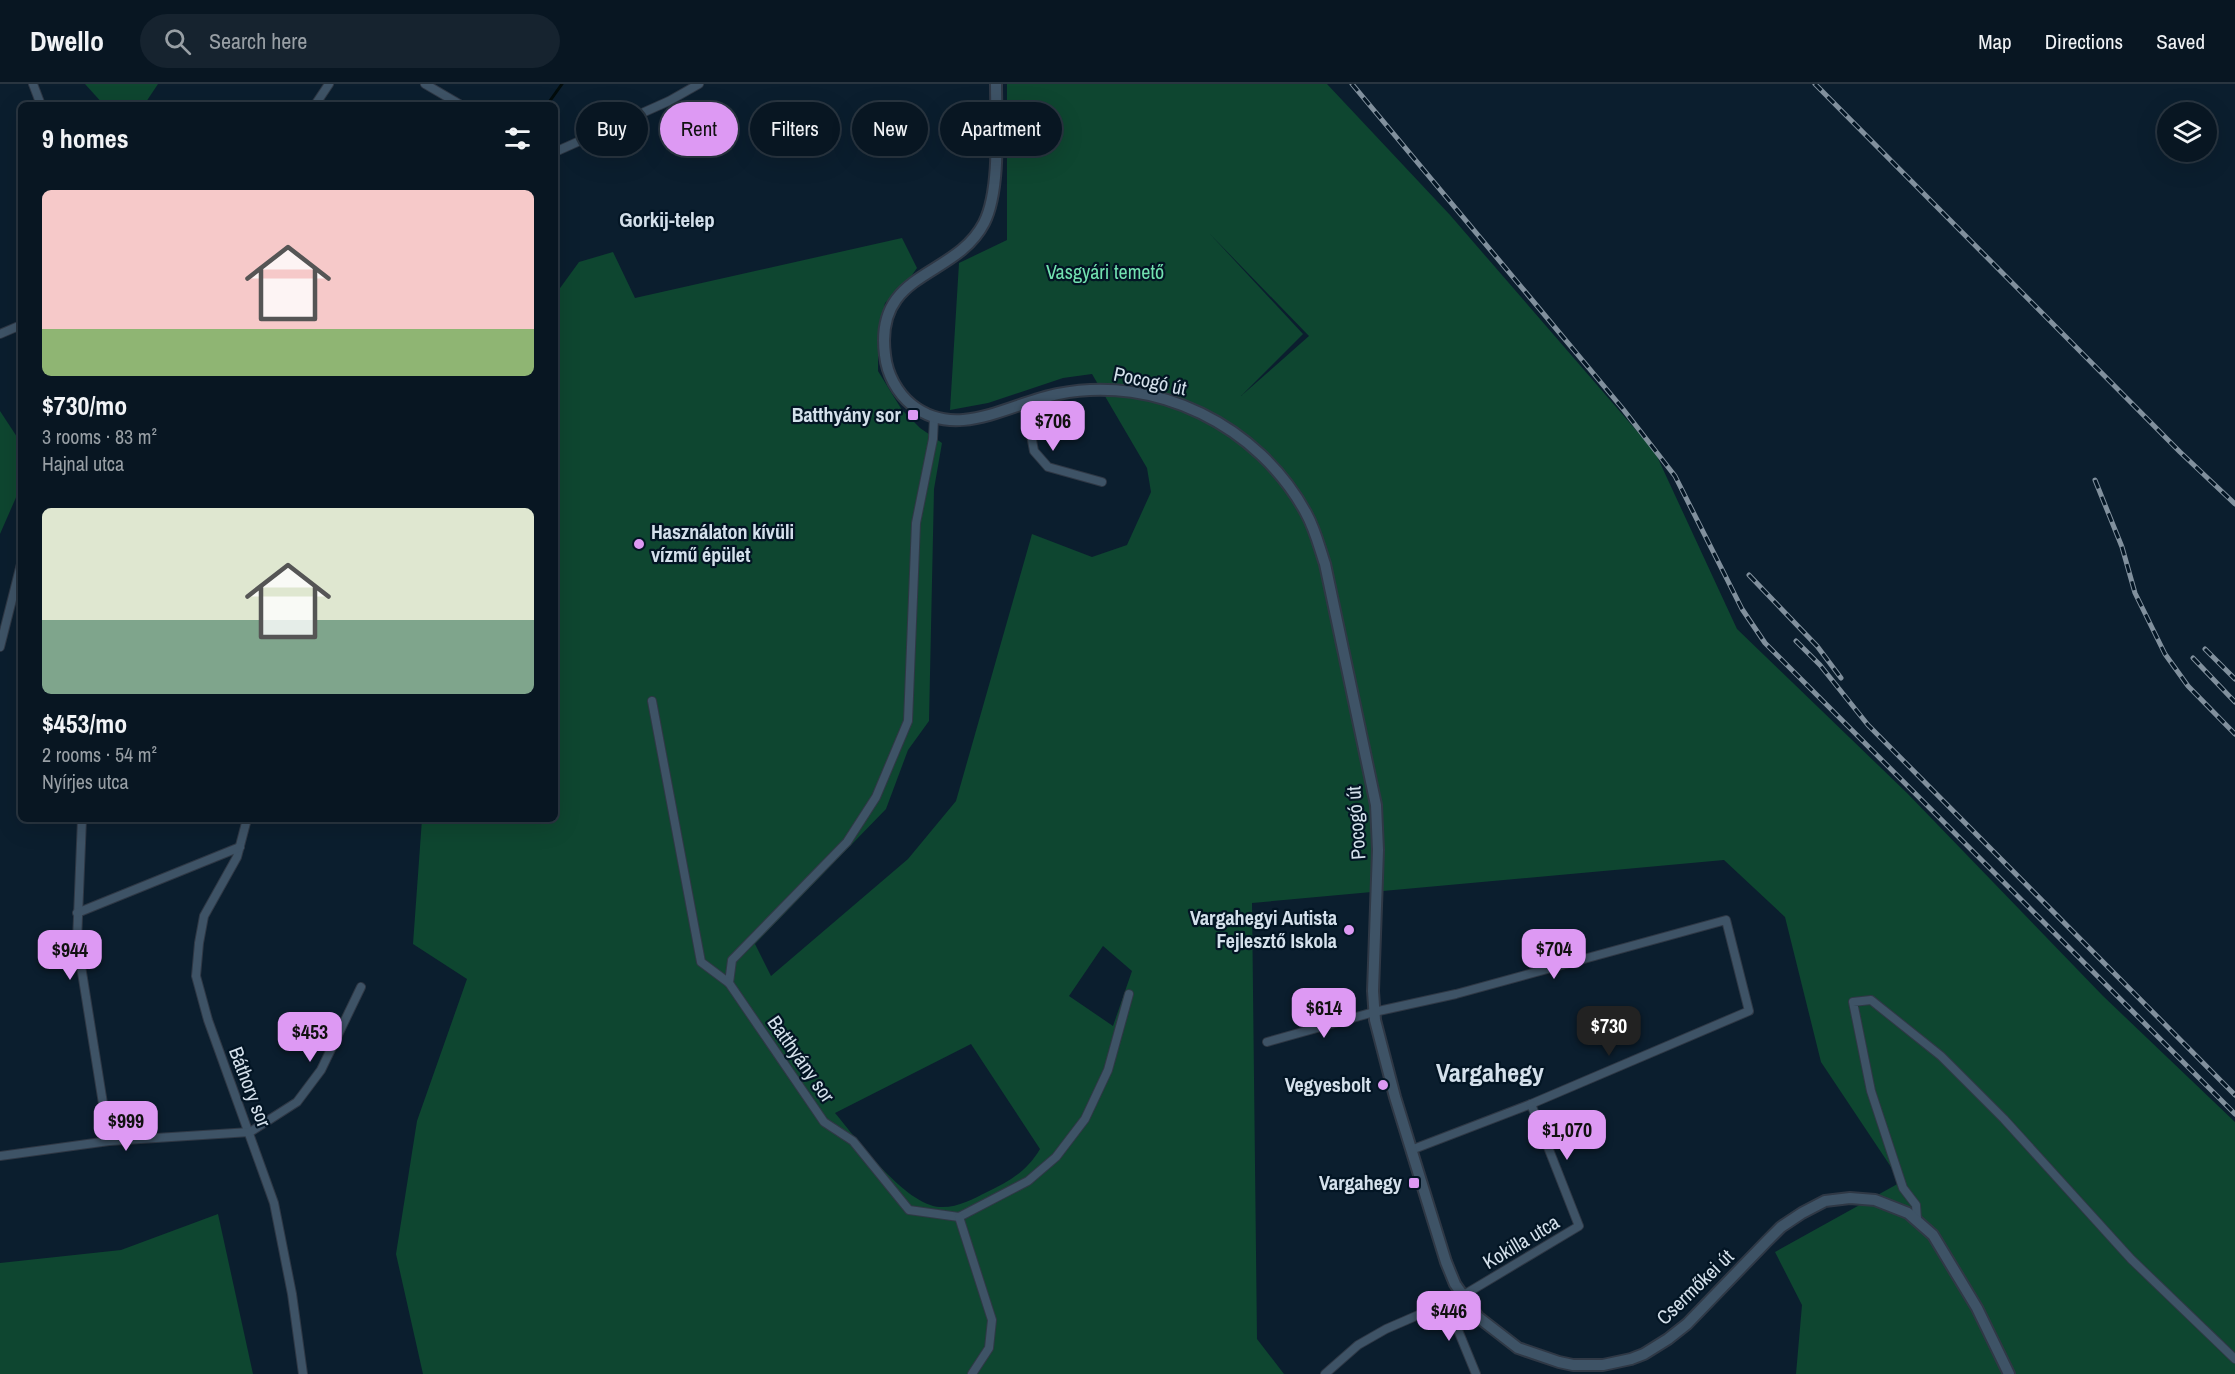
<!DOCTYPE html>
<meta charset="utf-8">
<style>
body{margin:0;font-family:"Archivo Narrow",sans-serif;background:#16232f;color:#f1f3f6;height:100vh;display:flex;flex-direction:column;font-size:22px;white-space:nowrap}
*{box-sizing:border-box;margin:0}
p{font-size:20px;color:#989fa5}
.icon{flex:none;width:33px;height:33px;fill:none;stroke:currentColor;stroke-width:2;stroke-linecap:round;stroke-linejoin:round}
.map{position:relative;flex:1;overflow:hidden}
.drawer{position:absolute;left:18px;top:18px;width:540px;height:720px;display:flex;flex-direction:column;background:#081622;border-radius:9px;box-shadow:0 6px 24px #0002,0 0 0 2px #293540}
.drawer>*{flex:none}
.banner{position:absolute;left:576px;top:18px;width:570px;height:54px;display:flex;gap:12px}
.controls{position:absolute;left:2157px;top:18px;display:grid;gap:12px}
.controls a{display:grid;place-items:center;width:60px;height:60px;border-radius:50%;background:#081622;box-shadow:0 6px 24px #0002,0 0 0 2px #293540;font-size:30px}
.price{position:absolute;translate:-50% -51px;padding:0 14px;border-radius:12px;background:#dd99f3;color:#111;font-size:20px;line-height:39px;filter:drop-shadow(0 2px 3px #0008)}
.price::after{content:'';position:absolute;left:50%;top:36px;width:18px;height:14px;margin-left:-9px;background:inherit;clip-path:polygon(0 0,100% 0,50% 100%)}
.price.current{background:#222;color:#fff}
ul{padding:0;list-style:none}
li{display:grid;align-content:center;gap:12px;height:318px;padding:0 24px}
li span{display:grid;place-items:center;height:186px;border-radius:9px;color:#555}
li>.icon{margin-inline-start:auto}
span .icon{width:108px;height:108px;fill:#fffc;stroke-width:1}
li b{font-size:26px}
h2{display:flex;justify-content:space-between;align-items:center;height:72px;padding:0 24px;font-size:26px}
.chip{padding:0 21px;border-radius:27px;background:#081622;box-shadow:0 6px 24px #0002,0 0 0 2px #293540;font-size:21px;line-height:54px}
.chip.current{background:#dd99f3;color:#111}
header{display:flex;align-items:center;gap:36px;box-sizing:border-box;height:84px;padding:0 30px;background:#081622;border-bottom:2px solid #293540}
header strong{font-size:28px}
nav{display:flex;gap:33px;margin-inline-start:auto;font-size:21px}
.search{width:420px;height:54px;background:#16232f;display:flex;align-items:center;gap:15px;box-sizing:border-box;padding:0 21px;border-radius:33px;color:#989fa5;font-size:22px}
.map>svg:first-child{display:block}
.green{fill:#0e4630;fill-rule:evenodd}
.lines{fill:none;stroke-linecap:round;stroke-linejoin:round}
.stream{stroke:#020c0c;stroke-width:3}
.minor-casing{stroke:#2f3845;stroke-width:10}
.secondary-casing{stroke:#2f3845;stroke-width:14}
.minor{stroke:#3e5366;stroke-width:8}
.secondary{stroke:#3e5366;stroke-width:10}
.rail-casing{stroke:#81909d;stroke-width:5}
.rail{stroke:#031524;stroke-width:3;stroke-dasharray:9;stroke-linecap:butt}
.poi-dot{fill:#dd99f3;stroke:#031524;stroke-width:2}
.labels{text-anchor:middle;stroke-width:4.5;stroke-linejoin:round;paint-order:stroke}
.park-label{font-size:20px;fill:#72e1b0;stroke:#031524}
.street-label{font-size:20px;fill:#d4e0eb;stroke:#031524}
.poi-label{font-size:20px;font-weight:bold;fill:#d4e0eb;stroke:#031524;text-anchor:end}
.neighbourhood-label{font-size:21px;font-weight:bold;fill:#d4e0eb;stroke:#031524}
.district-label{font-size:26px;font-weight:bold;fill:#d4e0eb;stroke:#031524}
</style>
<header>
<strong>Dwello</strong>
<div class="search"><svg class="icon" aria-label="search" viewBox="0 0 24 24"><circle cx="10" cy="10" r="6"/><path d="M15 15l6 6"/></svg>Search here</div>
<nav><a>Map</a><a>Directions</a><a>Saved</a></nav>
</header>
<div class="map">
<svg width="2235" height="1290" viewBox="0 0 2235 1290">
<rect width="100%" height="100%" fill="#0b1e2e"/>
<g class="green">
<polygon points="85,0 158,0 144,21 104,21"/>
<path d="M1007 0H1327L1450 131 1655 368 1737 545 1907 709 2103 912 2235 1038V1290H1796L1802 1221 1775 1168 1901 1098 1821 978 1785 833 1724 776 1252 819 1257 1255 1284 1290H423L396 1170 417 1037 467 895 413 860 422 735H555V211L579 178 613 168 635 214 902 154 917 184 907 198 885 219 878 253V287L902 326 920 344 942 359 934 405 929 637 908 666 886 725 755 860 771 892 908 775 956 717 1032 450 1092 473 1127 461 1151 408 1147 384 1092 290 1063 294 988 319 950 326 959 179 1007 156ZM1209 149 1309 252 1241 312 1303 250ZM1103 862 1132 887 1113 942 1069 912ZM971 960 1040 1065C1027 1087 1010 1097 987 1108 973 1115 957 1124 940 1123 905 1121 857 1055 835 1029Z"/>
<polygon points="0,327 21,359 21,402 0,450"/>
<polygon points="218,1130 253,1290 0,1290 0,1179 121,1166"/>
</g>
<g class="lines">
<polyline class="stream" points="547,21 562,0"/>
<defs>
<g id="minor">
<polyline points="33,0 41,21"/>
<polyline points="425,0 461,21"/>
<polyline points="315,21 329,0"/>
<polyline points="555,68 669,17 699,0"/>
<polyline points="0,250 21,241"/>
<polyline points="1025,319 1034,367 1048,383 1102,398"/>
<polyline points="934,334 933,355 916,439 908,637 876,713 847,758 732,876 729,899 824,1038 853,1057 909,1126 959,1133 1028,1097 1056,1073 1085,1035 1108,986 1129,910"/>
<polyline points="0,563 21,480"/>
<polyline points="652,617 701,878 729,899"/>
<polyline points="82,735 77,857 109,1057"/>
<polyline points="247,735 237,773 204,832 199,859 196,892 208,936 274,1119 292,1210 303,1290"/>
<polyline points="77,829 240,763"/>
<polyline points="1267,958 1374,928 1456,910 1726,836 1749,927 1531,1020 1411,1066"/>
<polyline points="0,1072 109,1057 250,1048 297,1018 321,986 361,903"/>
<polyline points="959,1133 992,1236 989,1264 972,1290"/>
<polyline points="1917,1135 1916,1121 1903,1104 1871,1007 1853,918 1871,916 1941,972 2004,1035 2131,1175 2235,1275"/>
<polyline points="1446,1217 1476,1290"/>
<polyline points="1325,1290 1358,1261 1386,1245 1462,1212 1579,1142 1531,1020"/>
</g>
<path id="secondary" d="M996 0C996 38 1001 106 984 139 955 195 874 186 885 271 887 290 897 309 912 321 957 357 1010 319 1058 310 1156 290 1259 342 1306 429 1315 445 1319 462 1325 480L1376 721 1378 766 1373 907 1375 936 1395 1013 1446 1178 1455 1200 1478 1233 1518 1264 1559 1278 1573 1281H1603L1631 1275 1644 1270 1668 1255 1687 1240 1767 1157 1781 1143 1802 1129 1825 1117 1850 1114 1875 1116 1908 1129 1933 1151 1977 1224 2009 1290"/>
</defs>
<use href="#minor" class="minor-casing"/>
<use href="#secondary" class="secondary-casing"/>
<use href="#minor" class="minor"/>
<use href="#secondary" class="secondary"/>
<defs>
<g id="rail">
<polyline points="1352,0 1623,325 1675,392 1742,525 1765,559 2235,1030"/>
<polyline points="1815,0 2180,368 2235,420"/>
<polyline points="2095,396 2122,463 2135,509 2165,570 2188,602 2235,650"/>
<polyline points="1749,491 1817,562 1841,594"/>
<polyline points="1796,557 1820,581 1868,641 2235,1011"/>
<polyline points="2205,565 2235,595"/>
<polyline points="2193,574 2235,618"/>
</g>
</defs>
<use href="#rail" class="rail-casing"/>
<use href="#rail" class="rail"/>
</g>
<g class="poi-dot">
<rect x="907" y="325" width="12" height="12" rx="3"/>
<circle cx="639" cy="460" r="6"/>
<circle cx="1349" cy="846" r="6"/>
<circle cx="1383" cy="1001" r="6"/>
<rect x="1408" y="1093" width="12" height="12" rx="3"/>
</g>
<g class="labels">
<g class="park-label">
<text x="1105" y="195">Vasgyári temető</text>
</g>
<g class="street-label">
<text transform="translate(1150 297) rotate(12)" y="7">Pocogó út</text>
<text transform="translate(1356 739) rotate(-94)" y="7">Pocogó út</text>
<text transform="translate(801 975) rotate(55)" y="7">Batthyány sor</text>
<text transform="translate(250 1003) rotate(69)" y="7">Báthory sor</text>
<text transform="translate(1521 1158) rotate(-31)" y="7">Kokilla utca</text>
<text transform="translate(1695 1203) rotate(-44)" y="7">Csermőkei út</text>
</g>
<g class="poi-label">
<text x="901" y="338">Batthyány sor</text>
<text x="651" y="455" text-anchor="start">Használaton kívüli<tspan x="651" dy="23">vízmű épület</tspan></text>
<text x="1337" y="841">Vargahegyi Autista<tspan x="1337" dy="23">Fejlesztő Iskola</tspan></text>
<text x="1371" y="1008">Vegyesbolt</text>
<text x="1402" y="1106">Vargahegy</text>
</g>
<g class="neighbourhood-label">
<text x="667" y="143">Gorkij-telep</text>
</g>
<g class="district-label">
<text x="1490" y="998">Vargahegy</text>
</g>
</g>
</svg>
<div class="controls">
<a><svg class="icon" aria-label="layers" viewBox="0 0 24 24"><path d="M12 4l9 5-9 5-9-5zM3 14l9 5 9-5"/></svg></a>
</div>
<b class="price" style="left:1053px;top:368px">$706</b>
<b class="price" style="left:1554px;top:896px">$704</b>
<b class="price" style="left:70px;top:897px">$944</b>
<b class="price" style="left:1324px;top:955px">$614</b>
<b class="price current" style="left:1609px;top:973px">$730</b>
<b class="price" style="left:310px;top:979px">$453</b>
<b class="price" style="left:126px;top:1068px">$999</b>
<b class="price" style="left:1567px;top:1077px">$1,070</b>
<b class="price" style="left:1449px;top:1258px">$446</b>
<div class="banner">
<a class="chip">Buy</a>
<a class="chip current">Rent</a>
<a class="chip">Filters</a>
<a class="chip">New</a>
<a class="chip">Apartment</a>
</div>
<section class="drawer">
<h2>9 homes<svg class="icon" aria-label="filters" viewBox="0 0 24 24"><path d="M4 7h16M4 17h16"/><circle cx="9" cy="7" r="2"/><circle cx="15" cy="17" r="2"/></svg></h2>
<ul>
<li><span style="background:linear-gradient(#f6c9c9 75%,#8fb573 0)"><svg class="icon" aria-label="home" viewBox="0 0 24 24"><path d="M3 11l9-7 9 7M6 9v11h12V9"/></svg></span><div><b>$730/mo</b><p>3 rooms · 83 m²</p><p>Hajnal utca</p></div></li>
<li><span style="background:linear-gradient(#dfe7d0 60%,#7fa58c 0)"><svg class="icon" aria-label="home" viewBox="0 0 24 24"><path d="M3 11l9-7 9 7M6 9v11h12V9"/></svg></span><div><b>$453/mo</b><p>2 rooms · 54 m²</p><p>Nyírjes utca</p></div></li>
</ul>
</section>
</div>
